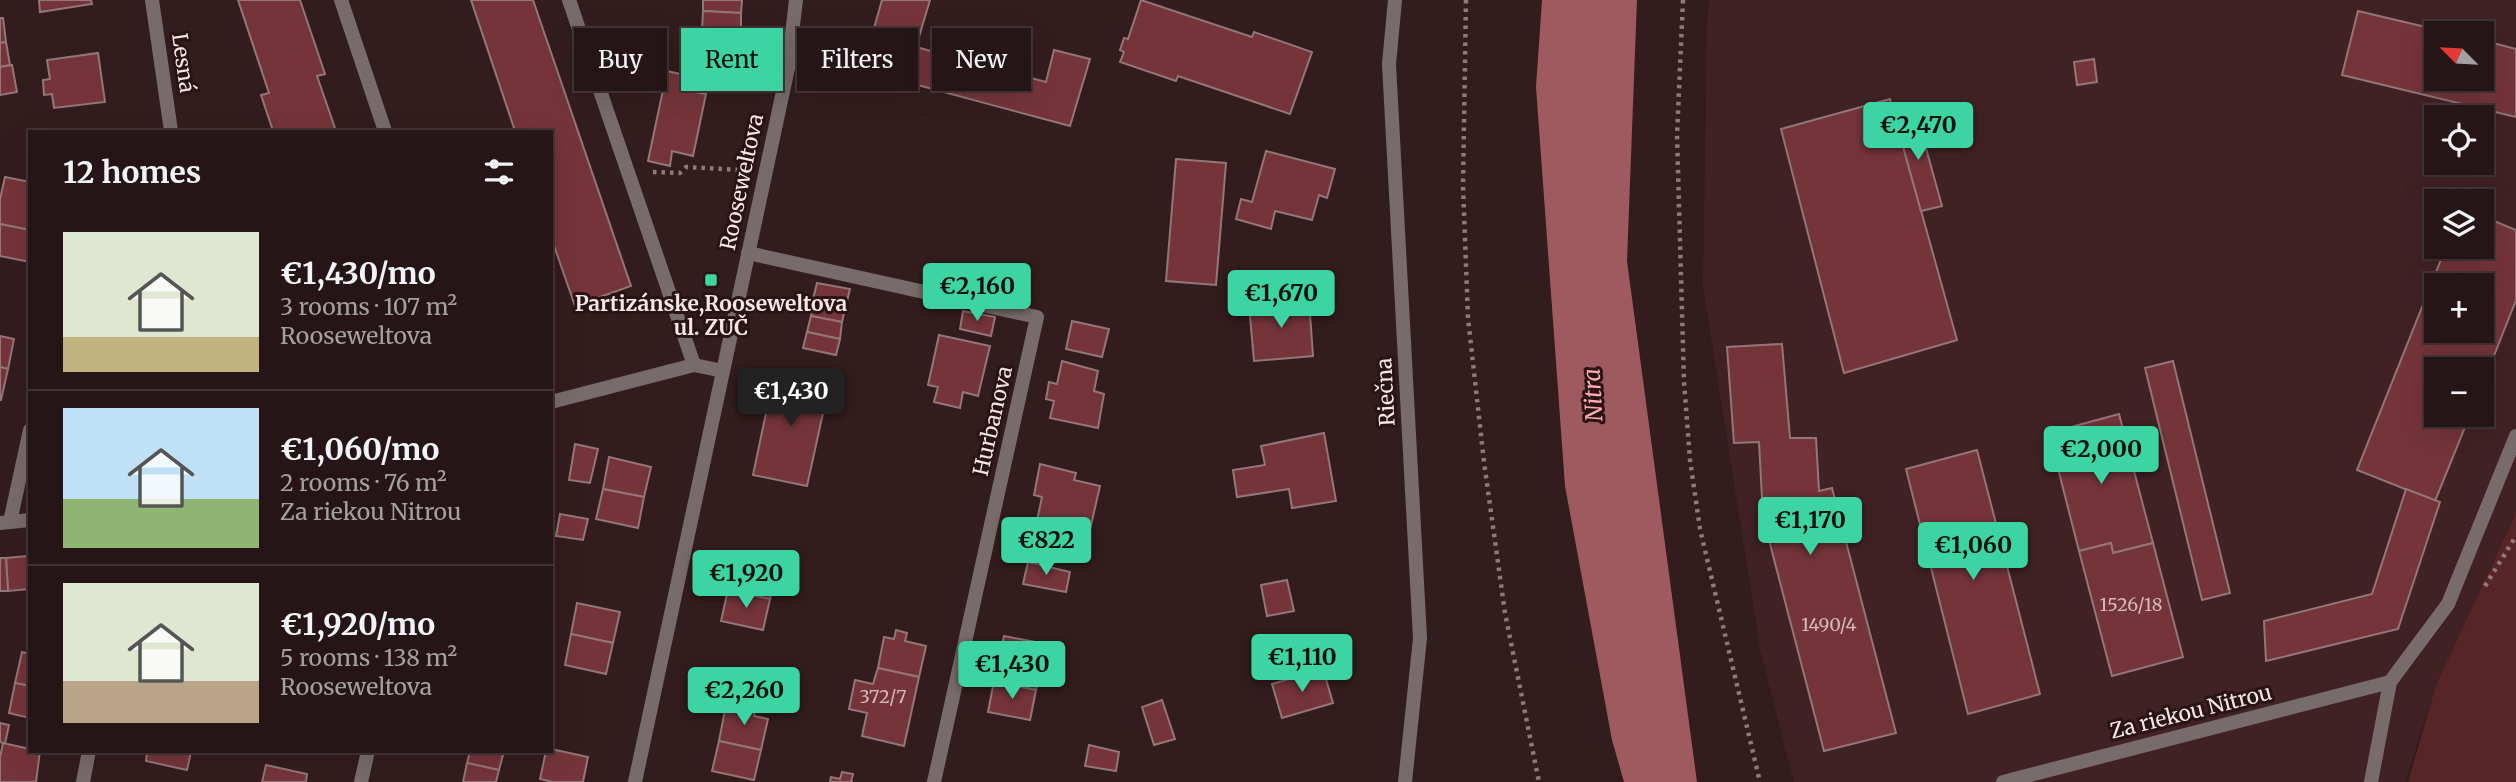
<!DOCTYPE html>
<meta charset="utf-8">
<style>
body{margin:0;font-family:Merriweather,serif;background:#322223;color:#f1f3f6;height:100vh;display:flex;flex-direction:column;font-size:26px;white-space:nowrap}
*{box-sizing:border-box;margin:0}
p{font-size:23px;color:#a49fa1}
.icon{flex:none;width:38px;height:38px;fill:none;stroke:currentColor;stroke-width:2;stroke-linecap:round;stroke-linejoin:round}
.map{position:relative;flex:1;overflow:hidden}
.side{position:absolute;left:28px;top:130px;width:525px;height:623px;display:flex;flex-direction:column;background:#261516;border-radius:0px;box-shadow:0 7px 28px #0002,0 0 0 2px #423435}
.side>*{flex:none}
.guide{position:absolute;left:574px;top:28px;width:665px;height:63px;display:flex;gap:14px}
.needle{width:46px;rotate:294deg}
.controls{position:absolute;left:2424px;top:21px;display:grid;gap:14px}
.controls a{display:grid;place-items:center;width:70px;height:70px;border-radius:0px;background:#261516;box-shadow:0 7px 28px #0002,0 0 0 2px #423435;font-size:35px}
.price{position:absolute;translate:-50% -60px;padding:0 16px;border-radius:7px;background:#3dd4a3;color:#111;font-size:23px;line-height:46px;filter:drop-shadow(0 2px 4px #0008)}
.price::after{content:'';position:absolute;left:50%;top:42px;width:21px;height:16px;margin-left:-10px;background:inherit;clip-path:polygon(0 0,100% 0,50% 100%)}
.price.on{background:#222;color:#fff}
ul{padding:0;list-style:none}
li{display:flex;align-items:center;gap:21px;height:175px;padding:0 35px}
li+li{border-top:2px solid #423435}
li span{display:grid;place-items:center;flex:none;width:196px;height:140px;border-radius:0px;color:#555}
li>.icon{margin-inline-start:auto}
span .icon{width:84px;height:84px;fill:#fffc;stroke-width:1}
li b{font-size:30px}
h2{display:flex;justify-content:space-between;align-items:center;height:84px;padding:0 35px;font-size:30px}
.tag{padding:0 24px;border-radius:0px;background:#261516;box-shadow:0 7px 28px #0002,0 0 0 2px #423435;font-size:24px;line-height:63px}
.tag.on{background:#3dd4a3;color:#111}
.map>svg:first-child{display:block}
.built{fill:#412224;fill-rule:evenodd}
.green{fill:#572428}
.water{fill:#9e5a5e}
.building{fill:#74343a;stroke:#937677;stroke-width:2;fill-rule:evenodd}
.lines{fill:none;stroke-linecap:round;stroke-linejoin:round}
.path{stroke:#8e7a7a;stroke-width:4.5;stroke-dasharray:3.5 5;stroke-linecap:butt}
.service{stroke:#786b6b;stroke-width:14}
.minor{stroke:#786b6b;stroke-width:14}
.poi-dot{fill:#3dd4a3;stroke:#291314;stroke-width:2.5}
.labels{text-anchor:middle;stroke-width:6;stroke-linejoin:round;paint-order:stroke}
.number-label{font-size:18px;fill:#d6babb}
.street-label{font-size:21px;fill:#f7e6e6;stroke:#291314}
.poi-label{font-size:21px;font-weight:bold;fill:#f7e6e6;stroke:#291314}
.water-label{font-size:23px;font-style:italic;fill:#fdacaf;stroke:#291314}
</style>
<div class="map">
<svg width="2516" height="782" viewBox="0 0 2516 782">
<rect width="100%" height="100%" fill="#331c1d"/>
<path class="built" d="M1709 0H2516V513L2436 685 2405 782H1794L1760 648 1703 286 1707 26ZM2436 33H2482V79H2436ZM2436 117H2482V163H2436ZM2436 201H2482V247H2436ZM2436 285H2482V331H2436ZM2436 369H2482V415H2436Z"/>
<polygon class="green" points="2516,513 2516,782 2408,782 2436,685"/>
<polygon class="water" points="1542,0 1637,0 1627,261 1697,782 1624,782 1612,740 1565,486 1536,87"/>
<g class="building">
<polygon points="39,0 91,0 92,4 40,12"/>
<polygon points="238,0 300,0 325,74 317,76 336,131 273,131 261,95 269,93"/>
<polygon points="471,0 533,0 631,286 575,306 551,237 551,131 515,131"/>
<polygon points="703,0 742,0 741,13 703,11"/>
<polygon points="882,0 930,0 916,47 1046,82 1054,50 1090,59 1070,126 862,70"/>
<polygon points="1141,0 1252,37 1254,32 1312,52 1290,114 1178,76 1176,81 1120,62 1124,52 1120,50 1124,38 1128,39"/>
<polygon points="703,11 741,13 741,33 702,30"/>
<polygon points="2358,11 2451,33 2436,33 2436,79 2482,79 2482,40 2516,49 2516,117 2342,75"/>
<polygon points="0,18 3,18 6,42 0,43"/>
<polygon points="702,30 741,33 740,52 701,50"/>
<polygon points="6,42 10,65 0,67 0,43"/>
<polygon points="701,50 740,52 738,72 700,70"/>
<polygon points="98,53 105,102 54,108 52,94 44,95 43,80 50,79 47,60"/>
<polygon points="2094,59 2097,82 2077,85 2074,62"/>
<polygon points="12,65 17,92 0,95 0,67"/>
<polygon points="667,71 689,76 685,90 706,94 693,156 672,151 670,166 648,161"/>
<polygon points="1890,99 1957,340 1844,373 1781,129"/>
<polygon points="1916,112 1942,206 1921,211 1895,118"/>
<polygon points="1266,151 1335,169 1327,198 1319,195 1312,220 1275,211 1271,229 1236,219 1241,199 1252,202"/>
<polygon points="1176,159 1226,163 1216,285 1166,281"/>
<polygon points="5,177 30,182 27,197 30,198 30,230 0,224 0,199"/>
<path d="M2482 216 2516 230V300L2482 386V369H2436V415H2470L2435 501 2357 470 2446 247H2482ZM2436 285H2482V331H2436Z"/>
<polygon points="0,224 30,230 30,262 0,256"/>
<polygon points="817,283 850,289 846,305 813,299"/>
<polygon points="813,299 846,305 842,322 811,316"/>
<polygon points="1309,300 1313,356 1254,361 1249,305"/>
<polygon points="963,311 995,317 991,336 960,329"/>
<polygon points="811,316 842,322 840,339 807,332"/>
<polygon points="1072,321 1109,329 1102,357 1066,349"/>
<polygon points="807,332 840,339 836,355 803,348"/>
<polygon points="939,335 990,346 978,396 963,392 960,408 934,402 938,387 928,385"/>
<polygon points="0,336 14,339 8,369 0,367"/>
<polygon points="1782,344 1790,438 1816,438 1819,491 1832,488 1896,733 1824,751 1763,517 1759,442 1734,443 1727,347"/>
<polygon points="1062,361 1098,371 1094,391 1104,394 1098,428 1050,418 1054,401 1046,399 1049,382 1057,384"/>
<polygon points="2173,361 2230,593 2202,600 2145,368"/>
<polygon points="0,367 8,369 1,400 0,400"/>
<polygon points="775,370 830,381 807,486 753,475"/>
<polygon points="2119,414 2153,543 2113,553 2111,543 2079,551 2049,433"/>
<polygon points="1324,433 1336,501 1292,508 1289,489 1237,497 1233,470 1265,465 1261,446"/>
<polygon points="575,444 598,449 590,483 569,480"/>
<polygon points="1977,450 2040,694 1968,714 1906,469"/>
<polygon points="609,457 651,467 644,497 603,489"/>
<polygon points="1040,464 1076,473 1074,480 1100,486 1086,547 1034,535 1042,497 1034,495"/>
<polygon points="603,489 644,497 638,528 596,519"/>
<polygon points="2406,489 2440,502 2398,629 2266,661 2264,621 2372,594"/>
<polygon points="560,514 588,519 583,540 556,536"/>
<polygon points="2111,543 2113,553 2153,543 2183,657 2112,676 2079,551"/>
<polygon points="27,556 30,589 8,591 6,558"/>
<polygon points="0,558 6,558 8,591 0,591"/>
<polygon points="735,559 777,568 770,599 728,590"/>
<polygon points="1028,562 1070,572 1066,592 1023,584"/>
<polygon points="1287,580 1294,611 1267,616 1261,585"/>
<polygon points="728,590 770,599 763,630 721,621"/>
<polygon points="577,603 620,612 613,643 571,634"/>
<polygon points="896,630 907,633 905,641 926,646 919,677 878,668 884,637 894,639"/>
<polygon points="571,634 613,643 606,674 565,665"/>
<polygon points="1004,636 1046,644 1036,690 994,681"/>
<polygon points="22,652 30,654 30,686 15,683"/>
<polygon points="878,668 919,677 904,746 862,736 867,713 849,709 855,680 873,684"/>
<polygon points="1323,669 1333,703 1282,718 1272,684"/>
<polygon points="994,681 1036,690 1030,720 988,712"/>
<polygon points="15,683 30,686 30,718 9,713"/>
<polygon points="732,700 756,705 754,716 768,719 761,750 719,741 725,710 735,712 737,703 732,702"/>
<polygon points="1162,700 1175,739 1154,745 1142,707"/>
<polygon points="0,723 9,725 5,744 0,742"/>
<polygon points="719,741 761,750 754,780 712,771"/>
<polygon points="3,743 30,749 30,751 40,751 36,782 0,782 0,757"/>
<polygon points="1089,745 1119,752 1116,771 1085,766"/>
<polygon points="551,749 588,757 583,782 553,782 540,779 546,751"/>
<polygon points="147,751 191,752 187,770 146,761"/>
<polygon points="470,751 504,751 499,770 467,763"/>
<polygon points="467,763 499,770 496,782 463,782"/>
<polygon points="266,765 307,774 306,782 262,782"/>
<polygon points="842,772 853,774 851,782 853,782 830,782 831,777 840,779"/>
</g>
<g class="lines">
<g class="path">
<polyline points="1466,0 1463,186 1468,318 1484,462 1505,613 1539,782"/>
<polyline points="1683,0 1677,135 1684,382 1690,460 1700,529 1760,782"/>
<polyline points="653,172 680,173 686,167 740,170"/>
<polyline points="2485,586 2516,536"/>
</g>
<g class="service">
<polyline points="748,253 1037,317 934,782"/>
<polyline points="10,522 30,430"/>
<polyline points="361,782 368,751"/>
</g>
<g class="minor">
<polyline points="152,0 171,131"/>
<polyline points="341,0 385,131"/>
<polyline points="569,0 694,365"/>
<polyline points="1395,0 1389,64 1420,638 1405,782"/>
<polyline points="551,402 694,365 723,371"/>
<polyline points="0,523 30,520"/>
<polyline points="83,782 89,751"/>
<polyline points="635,782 788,68 796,0"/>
<polyline points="2003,782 2390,682"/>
<polyline points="2371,782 2390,682 2448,604 2516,436"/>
</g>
</g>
<rect class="poi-dot" x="704" y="273" width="14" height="14" rx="3.5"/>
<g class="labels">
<g class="number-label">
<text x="2131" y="611">1526/18</text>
<text x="1829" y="631">1490/4</text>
<text x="883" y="703">372/7</text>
</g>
<g class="street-label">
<text transform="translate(183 63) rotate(82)" y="7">Lesná</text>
<text transform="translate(742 182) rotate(-78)" y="7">Rooseweltova</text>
<text transform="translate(1386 392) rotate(-93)" y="7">Riečna</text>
<text transform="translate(993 421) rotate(-77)" y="7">Hurbanova</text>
<text transform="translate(2191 712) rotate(-14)" y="7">Za riekou Nitrou</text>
</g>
<g class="poi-label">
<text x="711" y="311">Partizánske,Rooseweltova<tspan x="711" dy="24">ul. ZUČ</tspan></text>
</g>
<g class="water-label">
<text transform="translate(1593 395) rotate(-93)" y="8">Nitra</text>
</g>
</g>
</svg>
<div class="controls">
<a><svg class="needle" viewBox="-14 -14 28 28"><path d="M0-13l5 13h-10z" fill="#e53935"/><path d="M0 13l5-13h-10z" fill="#a49fa1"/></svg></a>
<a><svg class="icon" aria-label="locate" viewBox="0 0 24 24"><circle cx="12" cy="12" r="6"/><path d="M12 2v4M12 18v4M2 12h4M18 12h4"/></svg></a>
<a><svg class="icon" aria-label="layers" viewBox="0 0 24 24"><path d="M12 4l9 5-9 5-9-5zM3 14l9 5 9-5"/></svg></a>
<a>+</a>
<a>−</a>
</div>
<b class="price" style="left:1918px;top:162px">€2,470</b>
<b class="price" style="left:977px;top:323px">€2,160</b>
<b class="price" style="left:1281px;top:330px">€1,670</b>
<b class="price on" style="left:791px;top:428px">€1,430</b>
<b class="price" style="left:2101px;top:486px">€2,000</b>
<b class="price" style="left:1810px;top:557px">€1,170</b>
<b class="price" style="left:1046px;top:577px">€822</b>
<b class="price" style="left:1973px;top:582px">€1,060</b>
<b class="price" style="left:746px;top:610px">€1,920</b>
<b class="price" style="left:1302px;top:694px">€1,110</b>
<b class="price" style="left:1012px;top:701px">€1,430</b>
<b class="price" style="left:744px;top:727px">€2,260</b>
<div class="guide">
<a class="tag">Buy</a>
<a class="tag on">Rent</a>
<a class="tag">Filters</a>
<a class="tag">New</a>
</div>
<section class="side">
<h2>12 homes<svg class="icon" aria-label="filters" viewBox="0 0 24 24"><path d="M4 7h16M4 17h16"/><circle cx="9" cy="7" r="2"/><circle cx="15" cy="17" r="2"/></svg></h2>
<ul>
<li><span style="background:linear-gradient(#dfe7d0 75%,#c2b280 0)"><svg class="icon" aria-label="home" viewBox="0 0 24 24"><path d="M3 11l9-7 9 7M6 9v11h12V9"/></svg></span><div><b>€1,430/mo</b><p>3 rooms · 107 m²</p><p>Rooseweltova</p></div></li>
<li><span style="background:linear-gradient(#bfe0f5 65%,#8fb573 0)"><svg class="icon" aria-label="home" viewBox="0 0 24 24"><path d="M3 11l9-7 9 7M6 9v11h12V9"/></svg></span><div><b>€1,060/mo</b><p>2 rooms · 76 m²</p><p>Za riekou Nitrou</p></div></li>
<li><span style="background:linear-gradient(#dfe7d0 70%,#b9a48a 0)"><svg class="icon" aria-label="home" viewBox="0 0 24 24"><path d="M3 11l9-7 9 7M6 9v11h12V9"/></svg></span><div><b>€1,920/mo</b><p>5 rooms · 138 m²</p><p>Rooseweltova</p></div></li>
</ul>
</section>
</div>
